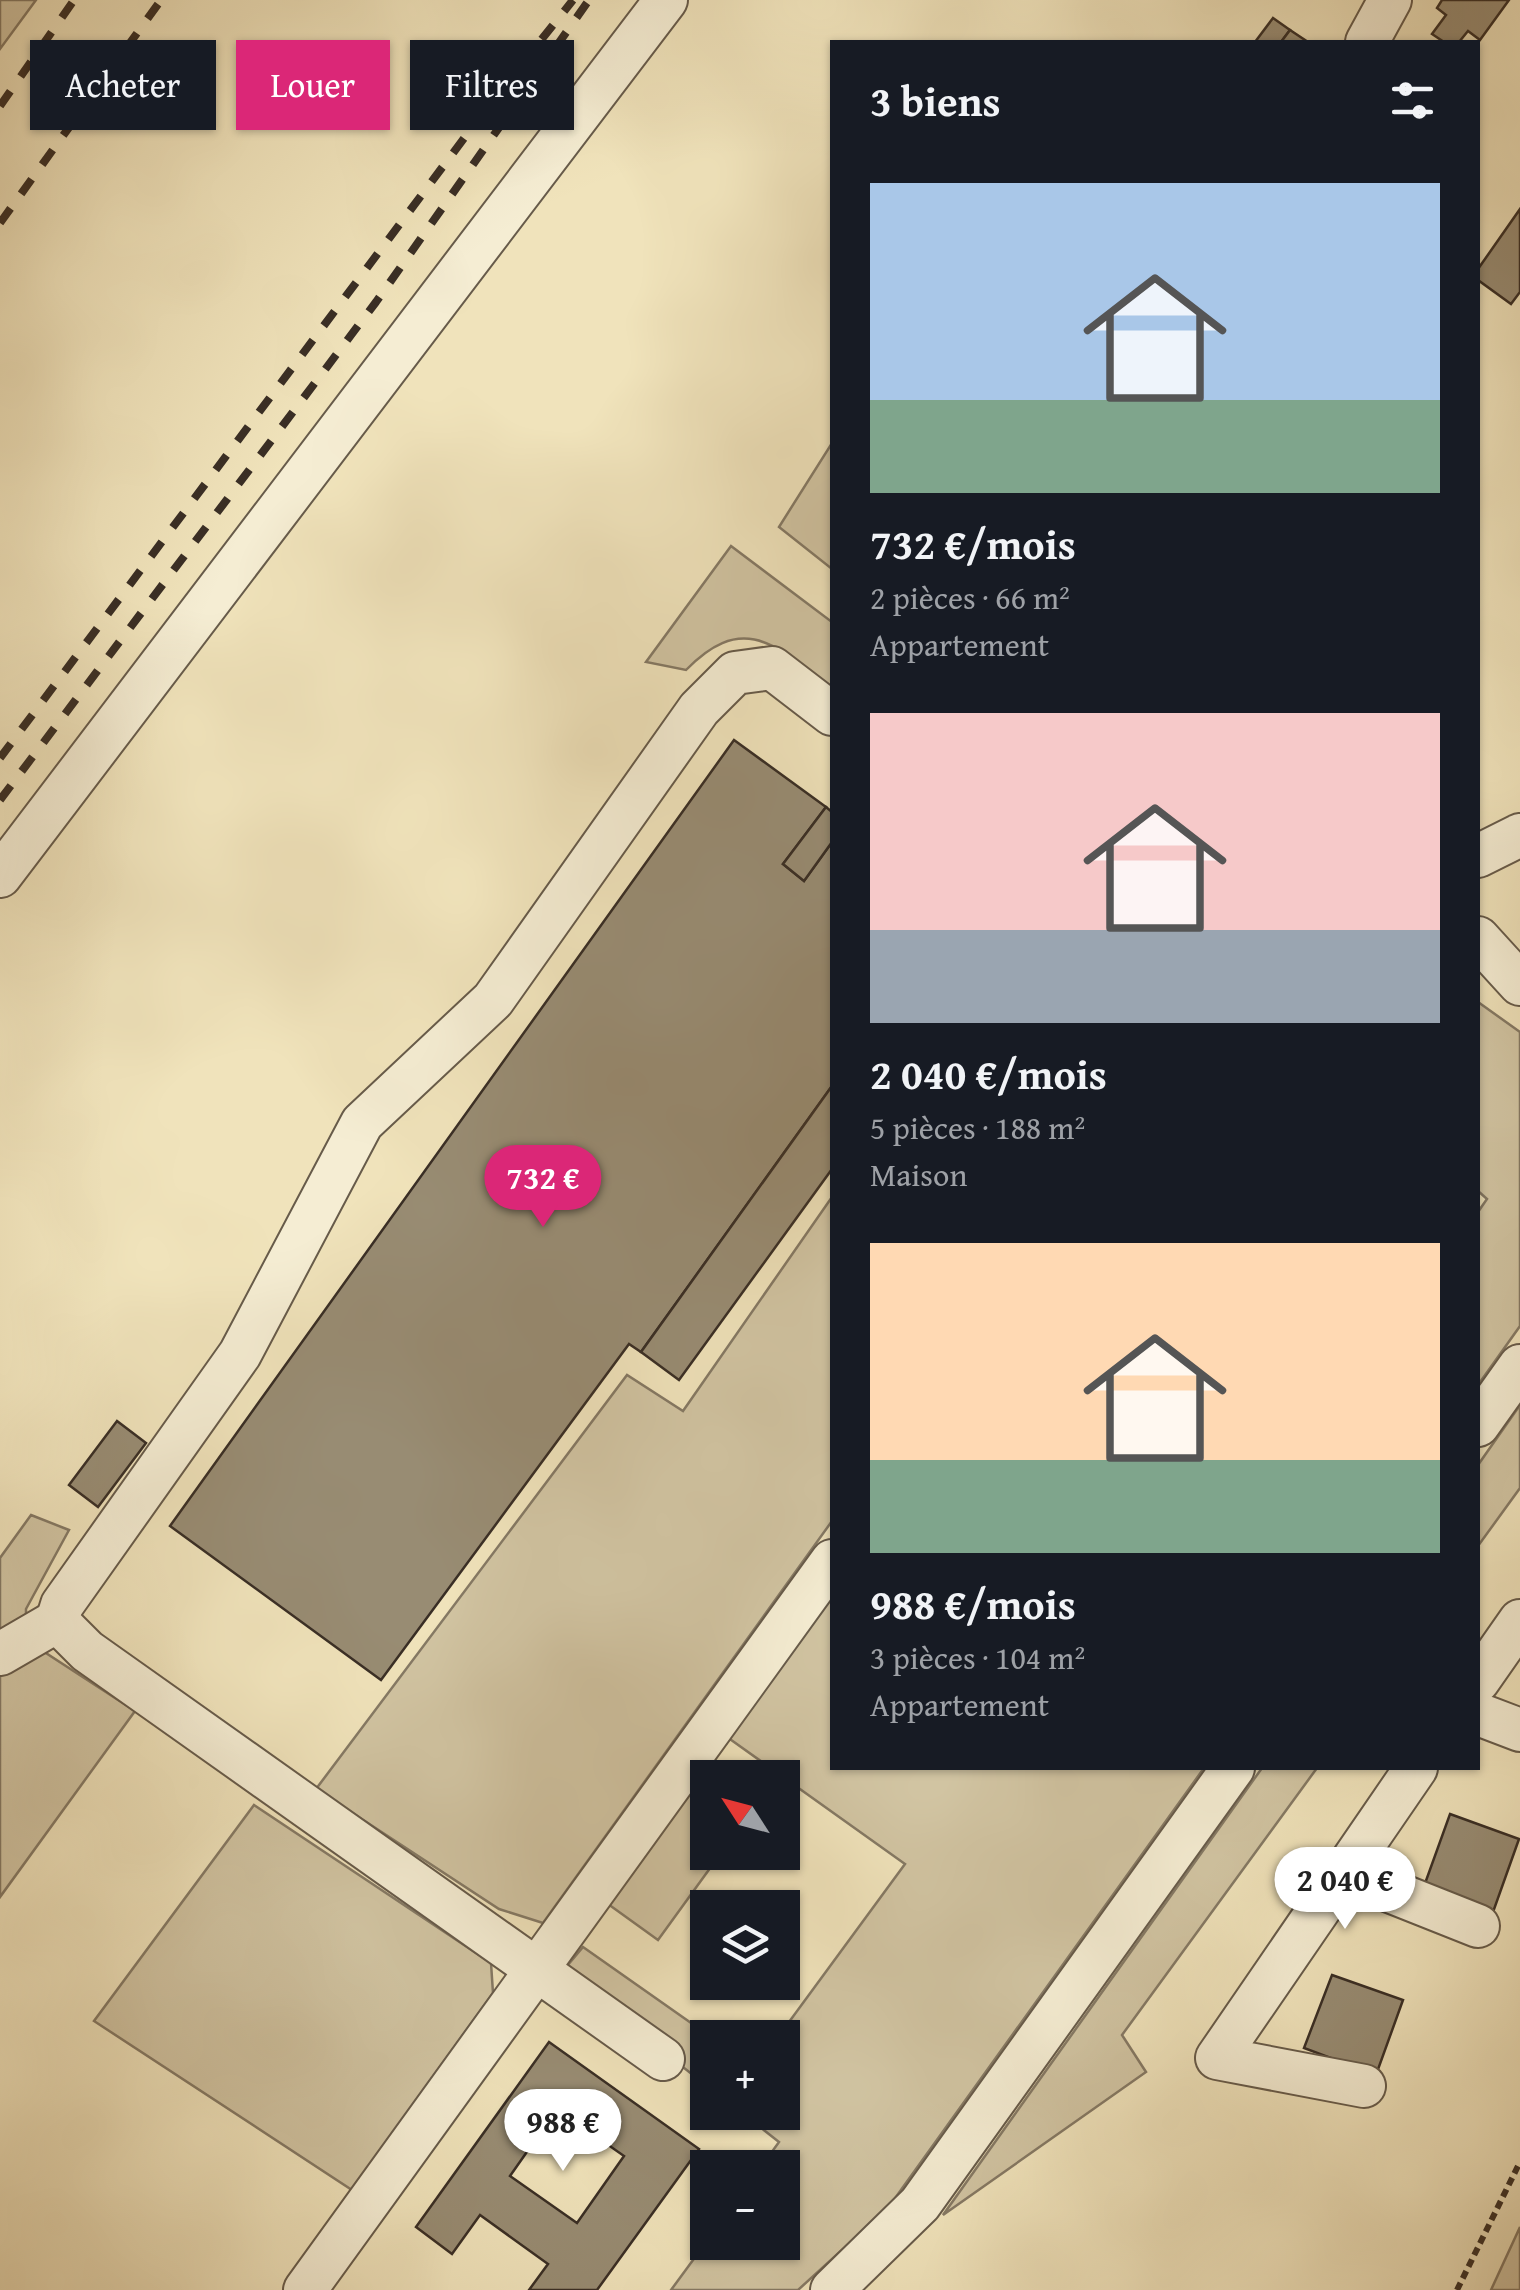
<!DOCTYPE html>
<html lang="fr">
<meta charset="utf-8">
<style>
body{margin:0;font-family:"Gentium Book Plus",serif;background:#242831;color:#f1f3f6;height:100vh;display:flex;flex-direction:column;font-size:38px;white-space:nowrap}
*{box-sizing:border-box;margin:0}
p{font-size:32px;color:#9ea1a6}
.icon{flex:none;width:55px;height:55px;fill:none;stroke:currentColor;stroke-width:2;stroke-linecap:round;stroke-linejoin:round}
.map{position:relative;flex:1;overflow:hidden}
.details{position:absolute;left:830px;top:40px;width:650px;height:1730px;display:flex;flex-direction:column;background:#171b24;border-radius:0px;box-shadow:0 2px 8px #0004}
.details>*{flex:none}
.guide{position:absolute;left:30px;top:40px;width:650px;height:90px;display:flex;gap:20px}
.needle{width:65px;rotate:306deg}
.buttons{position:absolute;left:690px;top:1760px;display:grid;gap:20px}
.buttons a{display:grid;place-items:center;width:110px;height:110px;border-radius:0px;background:#171b24;box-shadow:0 2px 8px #0004;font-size:50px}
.price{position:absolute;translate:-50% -85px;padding:0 22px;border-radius:35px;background:#fff;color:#222;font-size:32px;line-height:65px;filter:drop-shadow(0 2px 5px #0008)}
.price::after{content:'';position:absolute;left:50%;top:60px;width:30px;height:22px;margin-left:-15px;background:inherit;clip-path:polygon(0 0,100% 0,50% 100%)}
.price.active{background:#db2777;color:#fff}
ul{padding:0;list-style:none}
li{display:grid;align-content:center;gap:20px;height:530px;padding:0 40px}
li span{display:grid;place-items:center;height:310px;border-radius:0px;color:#555}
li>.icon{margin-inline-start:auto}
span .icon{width:180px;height:180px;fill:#fffc;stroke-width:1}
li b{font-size:42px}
h2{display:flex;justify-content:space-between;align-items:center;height:120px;padding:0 40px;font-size:42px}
.pill{padding:0 35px;border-radius:0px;background:#171b24;box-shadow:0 2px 8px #0004;font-size:35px;line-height:90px}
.pill.active{background:#db2777;color:#fff}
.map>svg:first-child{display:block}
.green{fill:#d1c4a2;stroke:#857964;stroke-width:2.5}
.building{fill:#988c73;stroke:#392e25;stroke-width:2.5;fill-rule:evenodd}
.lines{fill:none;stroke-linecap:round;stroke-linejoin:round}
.minor-casing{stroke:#675b4a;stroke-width:46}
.path{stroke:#392e25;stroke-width:6;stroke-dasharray:8 5;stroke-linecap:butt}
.minor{stroke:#f5edd3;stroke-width:42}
.rail{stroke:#392e25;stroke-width:8;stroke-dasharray:18 18;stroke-linecap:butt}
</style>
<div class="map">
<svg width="1520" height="2290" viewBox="0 0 1520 2290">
<rect width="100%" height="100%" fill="#f0e3bb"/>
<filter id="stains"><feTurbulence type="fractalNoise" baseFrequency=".002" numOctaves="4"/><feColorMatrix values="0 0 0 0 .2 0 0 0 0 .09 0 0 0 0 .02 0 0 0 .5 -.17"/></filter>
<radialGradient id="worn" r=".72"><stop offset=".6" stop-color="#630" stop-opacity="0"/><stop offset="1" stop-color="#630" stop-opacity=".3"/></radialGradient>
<g class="green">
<polygon points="0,0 36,0 0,49"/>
<polygon points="832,443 832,569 779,527"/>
<path d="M731 546 832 622V688C778 647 744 610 686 670L646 662Z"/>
<polygon points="1478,1002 1520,1032 1520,1326 1478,1385 1478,1212 1487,1199 1478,1191"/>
<polygon points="832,1197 832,1521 543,1923 499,1909 316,1789 627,1375 683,1411"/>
<polygon points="1520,1405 1520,1488 1478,1546 1478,1465"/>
<polygon points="31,1515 69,1530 26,1609 26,1640 135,1711 0,1897 0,1558"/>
<polygon points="832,1593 832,1768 1204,1768 888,2208 798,2290 671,2290 707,2241 782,2242 782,2168 761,2167 779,2142 742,2113 782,2112 782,2038 778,2037 905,1864 727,1737"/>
<polygon points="1262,1768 1317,1768 1122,2035 1146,2072 943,2215"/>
<polygon points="697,1781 707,1788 708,1852 721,1853 658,1940 608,1904"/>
<polygon points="254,1805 491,1963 493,1993 352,2190 94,2021"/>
<polygon points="583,1947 711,2037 708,2038 707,2086 562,1972"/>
<polygon points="1520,2227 1520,2290 1491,2290"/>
</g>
<g class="building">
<polygon points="1442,0 1509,0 1480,40 1468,31 1459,42 1444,42 1432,34 1446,15 1437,8"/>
<polygon points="1273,18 1290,30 1281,42 1255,42"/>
<polygon points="1290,30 1308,42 1281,42"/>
<polygon points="1520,209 1520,292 1511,304 1478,280 1478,269"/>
<polygon points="734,740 826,807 783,864 804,881 832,842 832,1086 641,1352 629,1344 381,1680 170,1526"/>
<polygon points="826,807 832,812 832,842 804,881 783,864"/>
<polygon points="832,1086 832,1169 679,1380 641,1352"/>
<polygon points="117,1421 146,1443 98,1507 69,1485"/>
<polygon points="1450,1814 1519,1839 1492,1915 1423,1889"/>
<polygon points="1332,1975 1403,2000 1376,2075 1304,2048"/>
<path d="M549 2042 699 2149 597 2290H529L548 2264 480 2215 452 2254 416 2227ZM557 2109 624 2156 577 2223 510 2176Z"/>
</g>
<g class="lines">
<defs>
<g id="minor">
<polyline points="1367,42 1390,0"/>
<polyline points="1478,856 1520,835"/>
<polyline points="0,876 666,0"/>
<polyline points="1478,938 1520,984"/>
<polyline points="1478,1425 1520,1366"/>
<polyline points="0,1654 57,1621"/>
<polyline points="1478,1681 1520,1621"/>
<polyline points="1478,1714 1520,1730"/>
<polyline points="1342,1872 1478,1926"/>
<polyline points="663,2059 87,1651 57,1621 62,1605 240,1354 362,1123 493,1000 699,709 735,673 772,668 832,714"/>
<polyline points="1364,2086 1217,2058 1416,1768"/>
<polyline points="305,2290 832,1561"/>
<polyline points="832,2290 920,2204 1233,1768"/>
</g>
</defs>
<use href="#minor" class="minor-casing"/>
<polyline class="path" points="1457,2290 1520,2162"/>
<use href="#minor" class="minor"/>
<g class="rail">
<polyline points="0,106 74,0"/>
<polyline points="0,223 161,0"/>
<polyline points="0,758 486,109 573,0"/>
<polyline points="0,800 376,302 589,0"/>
</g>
</g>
<rect width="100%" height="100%" filter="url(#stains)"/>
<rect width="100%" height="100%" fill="url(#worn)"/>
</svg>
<div class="buttons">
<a><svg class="needle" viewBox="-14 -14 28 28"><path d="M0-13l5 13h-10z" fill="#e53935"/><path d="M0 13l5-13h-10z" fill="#9ea1a6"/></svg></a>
<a><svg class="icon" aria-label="layers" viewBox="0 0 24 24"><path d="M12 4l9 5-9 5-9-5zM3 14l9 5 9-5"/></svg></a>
<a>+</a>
<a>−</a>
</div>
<b class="price active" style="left:543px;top:1230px">732 €</b>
<b class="price" style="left:1345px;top:1932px">2 040 €</b>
<b class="price" style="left:563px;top:2174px">988 €</b>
<div class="guide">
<a class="pill">Acheter</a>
<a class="pill active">Louer</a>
<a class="pill">Filtres</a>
</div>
<section class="details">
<h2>3 biens<svg class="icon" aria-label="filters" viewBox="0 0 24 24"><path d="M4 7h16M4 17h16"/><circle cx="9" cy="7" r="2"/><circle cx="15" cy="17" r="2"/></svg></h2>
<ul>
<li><span style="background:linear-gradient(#a9c7e8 70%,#7fa58c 0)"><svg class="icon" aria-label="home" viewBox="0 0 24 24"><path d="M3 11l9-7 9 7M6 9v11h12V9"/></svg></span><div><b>732 €/mois</b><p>2 pièces · 66 m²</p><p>Appartement</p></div></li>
<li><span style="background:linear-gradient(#f6c9c9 70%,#9aa5b1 0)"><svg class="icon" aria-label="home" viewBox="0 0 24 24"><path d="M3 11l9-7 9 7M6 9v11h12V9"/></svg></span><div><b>2 040 €/mois</b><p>5 pièces · 188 m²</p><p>Maison</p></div></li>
<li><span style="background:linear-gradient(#ffd9b3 70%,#7fa58c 0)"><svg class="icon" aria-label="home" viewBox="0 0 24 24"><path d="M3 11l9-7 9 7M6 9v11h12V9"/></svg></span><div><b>988 €/mois</b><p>3 pièces · 104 m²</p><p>Appartement</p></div></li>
</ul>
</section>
</div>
